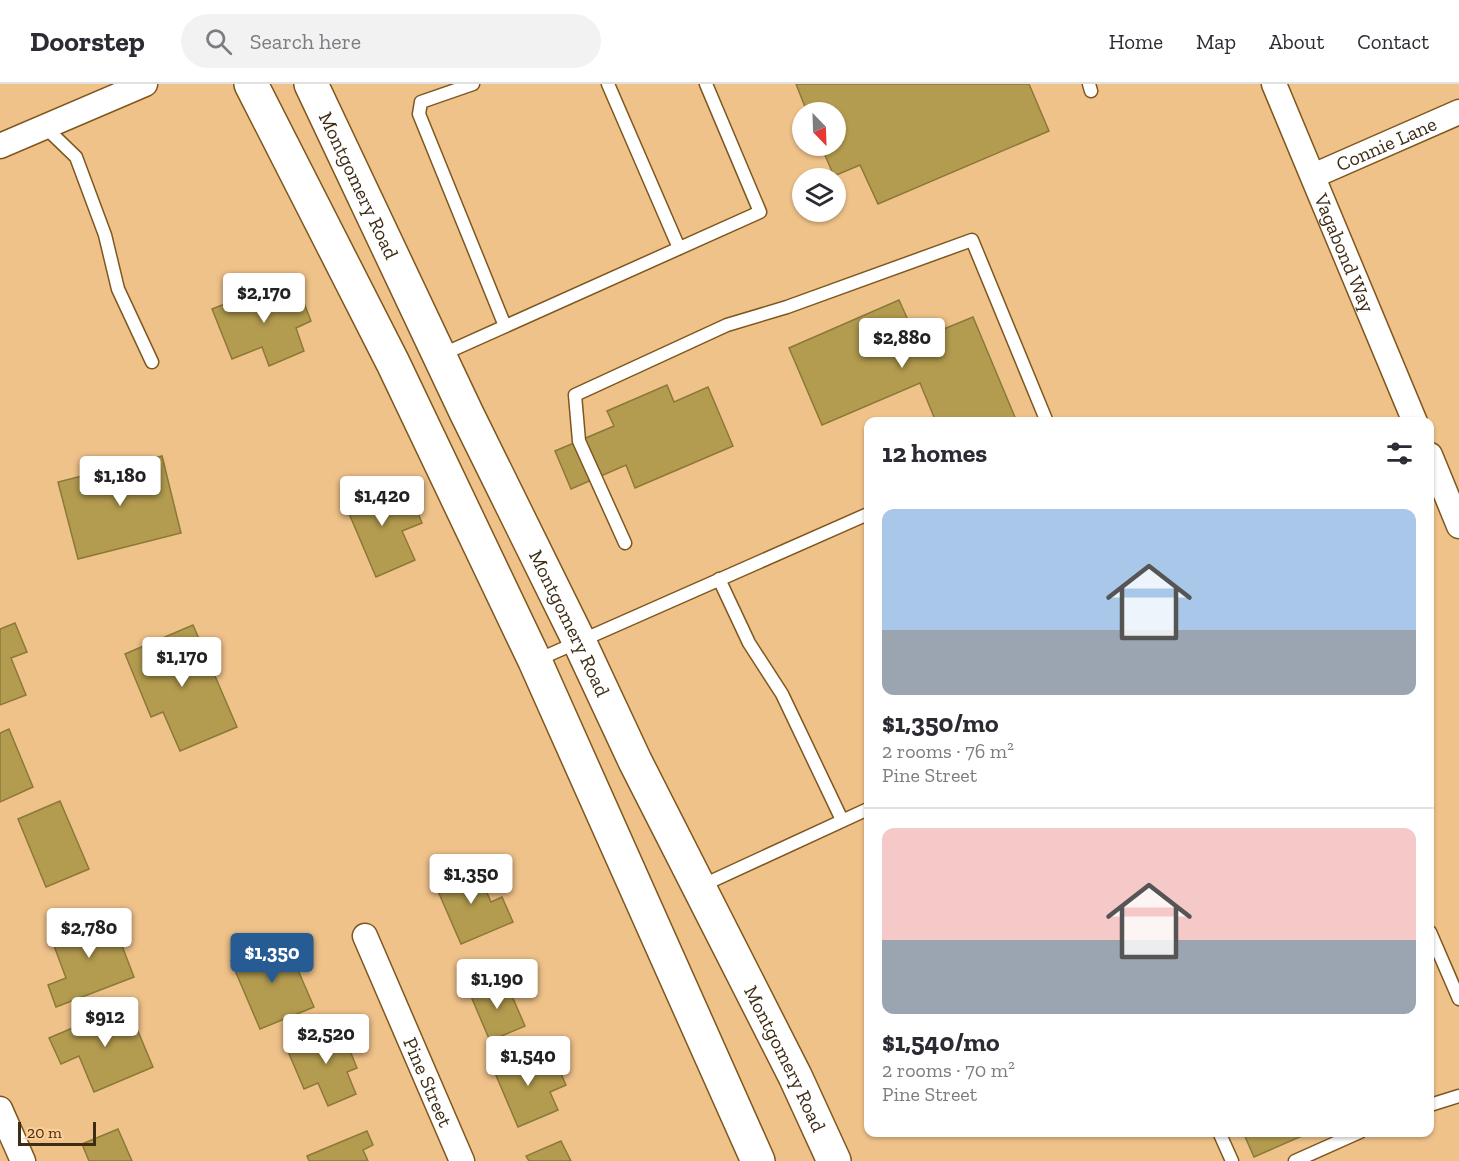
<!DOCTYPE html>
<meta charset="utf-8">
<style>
body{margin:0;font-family:"Zilla Slab",serif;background:#f2f2f3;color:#2b2b33;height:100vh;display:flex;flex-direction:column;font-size:22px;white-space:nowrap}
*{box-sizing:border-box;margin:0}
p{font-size:20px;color:#7c7c81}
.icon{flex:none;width:33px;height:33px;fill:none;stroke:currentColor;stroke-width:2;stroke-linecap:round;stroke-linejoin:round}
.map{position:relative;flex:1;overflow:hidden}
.sheet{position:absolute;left:864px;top:333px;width:570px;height:720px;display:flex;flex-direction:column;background:#fff;border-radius:12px;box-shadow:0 2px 4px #0004}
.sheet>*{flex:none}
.needle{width:39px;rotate:157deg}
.buttons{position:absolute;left:792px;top:18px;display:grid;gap:12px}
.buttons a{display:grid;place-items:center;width:54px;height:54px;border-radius:50%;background:#fff;box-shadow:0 2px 4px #0004;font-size:30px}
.scale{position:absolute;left:18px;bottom:15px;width:78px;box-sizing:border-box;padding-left:6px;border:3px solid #3e2c15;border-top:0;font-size:16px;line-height:21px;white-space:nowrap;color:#3e2c15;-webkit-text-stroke:4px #fdcf96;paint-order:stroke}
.price{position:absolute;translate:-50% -51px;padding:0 14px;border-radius:6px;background:#fff;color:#222;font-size:20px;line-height:39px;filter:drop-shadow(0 2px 3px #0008)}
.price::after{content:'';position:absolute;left:50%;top:36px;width:18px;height:14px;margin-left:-9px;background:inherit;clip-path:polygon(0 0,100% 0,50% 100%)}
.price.active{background:#265b94;color:#fff}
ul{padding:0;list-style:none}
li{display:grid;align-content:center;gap:12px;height:318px;padding:0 18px}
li+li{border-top:2px solid #e1e1e2}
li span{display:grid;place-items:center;height:186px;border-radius:12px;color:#555}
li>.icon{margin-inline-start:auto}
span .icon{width:108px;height:108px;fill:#fffc;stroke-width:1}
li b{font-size:26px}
h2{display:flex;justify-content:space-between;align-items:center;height:72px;padding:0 18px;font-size:26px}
header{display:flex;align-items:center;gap:36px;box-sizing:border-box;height:84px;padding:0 30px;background:#fff;border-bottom:2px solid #e1e1e2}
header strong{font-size:28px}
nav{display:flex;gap:33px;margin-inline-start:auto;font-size:21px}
.search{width:420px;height:54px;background:#f2f2f3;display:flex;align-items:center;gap:15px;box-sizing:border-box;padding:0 21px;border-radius:33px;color:#7c7c81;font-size:22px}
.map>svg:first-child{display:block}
.building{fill:#b39c4f;stroke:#8d7937;stroke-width:1.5}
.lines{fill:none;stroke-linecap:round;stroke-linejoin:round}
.service-casing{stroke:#7f571e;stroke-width:15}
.minor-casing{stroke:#7f571e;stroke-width:27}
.secondary-casing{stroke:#7f571e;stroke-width:36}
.service{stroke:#fff;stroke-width:12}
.minor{stroke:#fff;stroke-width:24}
.secondary{stroke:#fff;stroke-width:33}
.labels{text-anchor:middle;stroke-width:5;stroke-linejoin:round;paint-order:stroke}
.street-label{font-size:20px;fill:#3e2c15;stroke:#fdcf96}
</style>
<header>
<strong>Doorstep</strong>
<div class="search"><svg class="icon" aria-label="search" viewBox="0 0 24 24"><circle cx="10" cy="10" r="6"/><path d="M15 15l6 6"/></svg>Search here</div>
<nav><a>Home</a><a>Map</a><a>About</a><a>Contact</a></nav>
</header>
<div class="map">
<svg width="1459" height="1077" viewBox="0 0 1459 1077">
<rect width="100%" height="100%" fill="#efc28a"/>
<g class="building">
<polygon points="796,0 1029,0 1049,47 878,120 860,81 834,92 821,62 836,62 836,28 807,28"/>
<polygon points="273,201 277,209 297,201 311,237 296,244 304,267 269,282 262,263 232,275 212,225"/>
<polygon points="899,216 917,256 973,233 1017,338 936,338 920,299 822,341 789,264"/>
<polygon points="667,301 674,318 708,303 733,362 635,404 626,381 571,405 555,367 614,342 607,327"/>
<polygon points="162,372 181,449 78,475 58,398"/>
<polygon points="380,397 390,421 411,412 422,439 402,447 415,476 376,493 342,413"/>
<polygon points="15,539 27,568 11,574 26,611 0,621 0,545"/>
<polygon points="193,541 237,643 180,667 163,628 151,633 125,570"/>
<polygon points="9,645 33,703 0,718 0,649"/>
<polygon points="60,717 89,785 46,803 18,735"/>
<polygon points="475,781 491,818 502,813 513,838 461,860 434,798"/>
<polygon points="109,828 134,893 56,923 48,901 66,894 50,851"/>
<polygon points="284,854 314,923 260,945 231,877"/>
<polygon points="505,896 525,942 490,957 470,910"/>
<polygon points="127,921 153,983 94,1008 79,972 61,980 49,954"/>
<polygon points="340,942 357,984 347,988 356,1010 328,1022 318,999 304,1005 287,965"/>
<polygon points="531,965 541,990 558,983 566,1001 550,1008 558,1026 518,1043 492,982"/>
<polygon points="118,1045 132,1077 89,1077 82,1060"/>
<polygon points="367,1047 373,1061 363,1066 368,1077 309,1077 307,1072"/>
<polygon points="1243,1048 1311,1048 1254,1073"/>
<polygon points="561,1057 571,1077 529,1077 526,1072"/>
</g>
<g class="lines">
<defs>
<g id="service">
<polyline points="473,0 421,18 419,30 505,242"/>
<polyline points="608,0 679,164"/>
<polyline points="1089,0 1091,7"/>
<polyline points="45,43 76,73 105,151 118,205 152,278"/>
<polyline points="441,271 760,128 706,0"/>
<polyline points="625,459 579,357 575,311 727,241 787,223 972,156 1047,338"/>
<polyline points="719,495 749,559 782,610 842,736"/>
<polyline points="535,577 868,430"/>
<polyline points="701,802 868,725"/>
<polyline points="1430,848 1459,915"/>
<polyline points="1430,1021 1459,1012"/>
<polyline points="1219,1048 1232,1077"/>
<polyline points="1295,1077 1360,1048"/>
</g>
<g id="minor">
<path id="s1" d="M1274 0 1415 338"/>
<polyline points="0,62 145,0"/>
<path id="s2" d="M1313 92 1459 28"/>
<polyline points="1430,371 1459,442"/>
<path id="s3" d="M365 852 462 1077"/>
<polyline points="0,1025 23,1077"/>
</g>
<g id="secondary">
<polyline points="251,0 393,279 535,577 758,1077"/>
<path id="s4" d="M311 0 466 328 579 557 635 677 795 992 834 1077"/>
</g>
</defs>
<use href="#service" class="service-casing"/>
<use href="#minor" class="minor-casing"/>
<use href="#secondary" class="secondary-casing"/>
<use href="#service" class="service"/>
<use href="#minor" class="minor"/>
<use href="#secondary" class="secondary"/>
</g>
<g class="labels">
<g class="street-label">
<text dy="7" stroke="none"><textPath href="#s2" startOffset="80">Connie Lane</textPath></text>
<text dy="7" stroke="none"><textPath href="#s4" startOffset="112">Montgomery Road</textPath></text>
<text dy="7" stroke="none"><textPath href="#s1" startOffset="183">Vagabond Way</textPath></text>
<text dy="7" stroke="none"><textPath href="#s4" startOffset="598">Montgomery Road</textPath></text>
<text dy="7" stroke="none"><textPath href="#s4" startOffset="1084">Montgomery Road</textPath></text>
<text dy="7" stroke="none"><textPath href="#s3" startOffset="159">Pine Street</textPath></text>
</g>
</g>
</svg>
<div class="buttons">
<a><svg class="needle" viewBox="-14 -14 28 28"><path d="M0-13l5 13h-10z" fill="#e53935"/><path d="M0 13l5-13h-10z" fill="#7c7c81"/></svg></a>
<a><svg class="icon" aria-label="layers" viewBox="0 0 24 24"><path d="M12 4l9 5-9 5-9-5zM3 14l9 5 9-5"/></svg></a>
</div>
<div class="scale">20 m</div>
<b class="price" style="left:264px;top:240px">$2,170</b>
<b class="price" style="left:902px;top:285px">$2,880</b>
<b class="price" style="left:120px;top:423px">$1,180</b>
<b class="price" style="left:382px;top:443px">$1,420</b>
<b class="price" style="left:182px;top:604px">$1,170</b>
<b class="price" style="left:471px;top:821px">$1,350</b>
<b class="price" style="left:89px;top:875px">$2,780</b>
<b class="price active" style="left:272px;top:900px">$1,350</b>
<b class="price" style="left:497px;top:926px">$1,190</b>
<b class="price" style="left:105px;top:964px">$912</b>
<b class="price" style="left:326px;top:981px">$2,520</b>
<b class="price" style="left:528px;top:1003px">$1,540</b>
<section class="sheet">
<h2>12 homes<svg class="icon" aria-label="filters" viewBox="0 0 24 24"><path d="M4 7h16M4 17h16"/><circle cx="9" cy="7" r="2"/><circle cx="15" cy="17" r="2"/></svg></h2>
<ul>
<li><span style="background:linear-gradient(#a9c7e8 65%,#9aa5b1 0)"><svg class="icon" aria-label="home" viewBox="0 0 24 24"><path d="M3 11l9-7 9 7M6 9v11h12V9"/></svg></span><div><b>$1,350/mo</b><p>2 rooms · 76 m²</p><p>Pine Street</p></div></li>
<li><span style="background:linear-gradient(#f6c9c9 60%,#9aa5b1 0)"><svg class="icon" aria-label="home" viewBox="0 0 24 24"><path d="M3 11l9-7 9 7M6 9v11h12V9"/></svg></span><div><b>$1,540/mo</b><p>2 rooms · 70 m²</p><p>Pine Street</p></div></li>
</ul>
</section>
</div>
